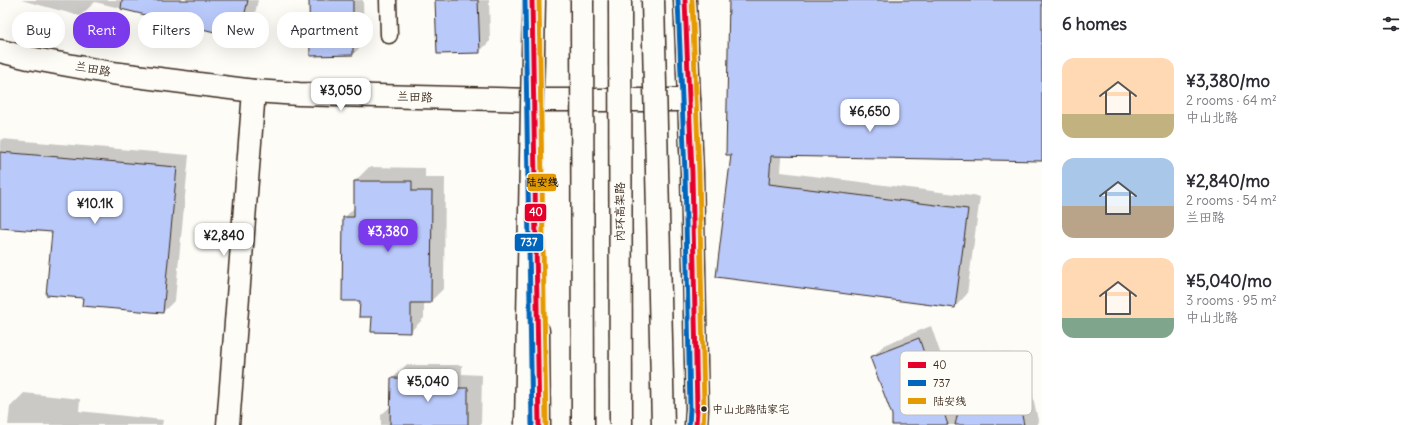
<!DOCTYPE html>
<meta charset="utf-8">
<style>
body{margin:0;font-family:Delius,"LXGW WenKai TC",sans-serif;background:#f7f7f7;color:#2b2b33;height:100vh;display:flex;flex-direction:column;font-size:15px;white-space:nowrap}
*{box-sizing:border-box;margin:0}
p{font-size:13px;color:#7c7c81}
.icon{flex:none;width:22px;height:22px;fill:none;stroke:currentColor;stroke-width:2;stroke-linecap:round;stroke-linejoin:round}
.map{position:relative;flex:1;overflow:hidden}
.drawer{display:flex;flex-direction:column;background:#fff;width:380px}
.drawer>*{flex:none}
.top-card{position:absolute;left:12px;top:12px;width:380px;height:36px;display:flex;gap:8px}
.price{position:absolute;translate:-50% -34px;padding:0 9px;border-radius:8px;background:#fff;color:#222;font-size:13px;line-height:26px;filter:drop-shadow(0 1px 2px #0008)}
.price::after{content:'';position:absolute;left:50%;top:24px;width:12px;height:9px;margin-left:-6px;background:inherit;clip-path:polygon(0 0,100% 0,50% 100%)}
.price.current{background:#7c3aed;color:#fff}
ul{padding:0;list-style:none}
li{display:flex;align-items:center;gap:12px;height:100px;padding:0 20px}
li span{display:grid;place-items:center;flex:none;width:112px;height:80px;border-radius:12px;color:#555}
li>.icon{margin-inline-start:auto}
span .icon{width:48px;height:48px;fill:#fffc;stroke-width:1}
li b{font-size:17px}
h2{display:flex;justify-content:space-between;align-items:center;height:48px;padding:0 20px;font-size:17px}
.chip{padding:0 14px;border-radius:16px;background:#fff;box-shadow:0 4px 16px #0002;font-size:14px;line-height:36px}
.chip.current{background:#7c3aed;color:#fff}
main{display:flex;flex:1;min-height:0}
.map>svg:first-child{display:block}
.shadow{fill:#0003}
.building{fill:#b9c9fa;stroke:#3b2a1e}
.lines{fill:none;stroke-linecap:round;stroke-linejoin:round}
.lane-casing{stroke:#3b2a1e;stroke-width:19}
.street-casing{stroke:#3b2a1e;stroke-width:25}
.secondary-casing{stroke:#3b2a1e;stroke-width:25}
.primary-casing{stroke:#3b2a1e;stroke-width:25}
.lane{stroke:#fdfcf7;stroke-width:16}
.street{stroke:#fdfcf7;stroke-width:22}
.secondary{stroke:#fdfcf7;stroke-width:22}
.primary{stroke:#fdfcf7;stroke-width:22}
.highway-bridge-casing{stroke:#3b2a1e;stroke-width:25;stroke-linecap:butt}
.highway-bridge{stroke:#fdfcf7;stroke-width:22}
.bus-1-casing{stroke:#fdfcf7;stroke-width:8}
.bus-2-casing{stroke:#fdfcf7;stroke-width:8}
.bus-3-casing{stroke:#fdfcf7;stroke-width:8}
.bus-1{stroke:#e4002b;stroke-width:5}
.bus-2{stroke:#0065bd;stroke-width:5}
.bus-3{stroke:#e49a03;stroke-width:5}
.bus-dot{fill:#3b2a1e;stroke:#fdfcf7;stroke-width:1.5}
.labels{text-anchor:middle;stroke-width:3;stroke-linejoin:round;paint-order:stroke}
.bus-label{font-size:11px;fill:#3b2a1e;stroke:#fdfcf7;text-anchor:start}
.street-label{font-size:12px;fill:#3b2a1e;stroke:#fdfcf7}
.key{fill:#fdfcf7;stroke:#c3bdb6;stroke-width:1}
.key-label{font-size:11px;fill:#3b2a1e}
.line-badge{stroke:#fdfcf7;stroke-width:1.5}
.badge-label{font-size:11px;text-anchor:middle;font-weight:bold;fill:#fff}
.pale-badge-label{font-size:11px;text-anchor:middle;font-weight:bold;fill:#111}
</style>
<main>
<div class="map">
<svg width="1042" height="425" viewBox="0 0 1042 425">
<rect width="100%" height="100%" fill="#fdfcf7"/>
<filter id="ink" filterUnits="userSpaceOnUse"><feTurbulence type="fractalNoise" baseFrequency=".025" numOctaves="2"/><feDisplacementMap in="SourceGraphic" scale="8" xChannelSelector="R" yChannelSelector="G"/><feConvolveMatrix kernelMatrix="1 2 1 2 8 2 1 2 1" color-interpolation-filters="sRGB"/></filter>
<g filter="url(#ink)">
<g class="shadow">
<polygon points="21,0 258,0 253,23 239,37 95,2 80,16"/>
<polygon points="310,0 363,0 364,44 353,54"/>
<polygon points="436,0 489,0 490,41 479,52"/>
<polygon points="730,0 1042,0 1042,160 782,155 781,172 980,197 967,294 955,307 717,276 732,154"/>
<polygon points="2,139 189,155 175,300 163,312 84,297 53,231 0,226 0,141"/>
<polygon points="369,167 425,168 425,177 445,177 444,288 430,302 424,302 424,318 410,332 373,316 361,300 344,218 355,207 355,181"/>
<polygon points="931,326 960,410 971,363 983,350 1024,355 1038,420 1037,425 893,425 893,415 871,358 884,345"/>
<polygon points="406,365 462,365 462,374 482,375 481,425 381,425 381,415 392,405 392,379"/>
<polygon points="24,393 80,399 79,411 163,420 162,425 8,425 10,407"/>
</g>
<g class="building">
<polygon points="122,0 248,0 239,38 121,9"/>
<polygon points="309,0 353,0 353,55 310,56"/>
<polygon points="435,0 478,0 480,53 437,54"/>
<polygon points="729,0 1042,0 1042,161 771,156 769,184 968,209 955,308 716,277 731,155 726,155"/>
<polygon points="0,152 177,167 163,313 82,306 83,298 46,295 52,232 0,228"/>
<polygon points="354,181 412,181 412,191 432,191 431,303 411,303 411,333 371,332 372,317 359,317 360,301 342,301 343,217 354,217"/>
<polygon points="919,338 948,425 892,425 892,415 870,357"/>
<polygon points="970,362 1012,367 1024,425 955,425"/>
<polygon points="391,378 449,379 449,388 468,388 468,425 390,425"/>
</g>
<g class="lines">
<defs>
<polyline id="lane" points="388,0 389,35"/>
<polyline id="street" points="228,425 254,91"/>
<polyline id="secondary" points="0,51 29,58 112,73 254,91 299,94 533,100 689,100"/>
<g id="primary">
<polyline points="685,0 692,173 697,409 696,425"/>
<polyline points="538,331 539,425"/>
</g>
</defs>
<use href="#lane" class="lane-casing"/>
<use href="#street" class="street-casing"/>
<use href="#secondary" class="secondary-casing"/>
<use href="#primary" class="primary-casing"/>
<use href="#lane" class="lane"/>
<use href="#street" class="street"/>
<use href="#secondary" class="secondary"/>
<use href="#primary" class="primary"/>
<defs>
<g id="highway-bridge">
<polyline points="582,0 583,425"/>
<polyline points="620,0 621,425"/>
<polyline points="653,0 663,425"/>
<polyline points="526,425 534,0"/>
</g>
</defs>
<use href="#highway-bridge" class="highway-bridge-casing"/>
<use href="#highway-bridge" class="highway-bridge"/>
<defs>
<g id="bus-1">
<polyline points="532,0 539,425"/>
<polyline points="685,0 692,173 697,409 696,425"/>
</g>
<g id="bus-2">
<polyline points="525,0 532,425"/>
<polyline points="678,0 685,173 690,409 689,425"/>
</g>
<g id="bus-3">
<polyline points="539,0 546,425"/>
<polyline points="692,0 699,173 704,409 703,425"/>
</g>
</defs>
<use href="#bus-1" class="bus-1-casing"/>
<use href="#bus-2" class="bus-2-casing"/>
<use href="#bus-3" class="bus-3-casing"/>
<use href="#bus-1" class="bus-1"/>
<use href="#bus-2" class="bus-2"/>
<use href="#bus-3" class="bus-3"/>
</g>
</g>
<circle class="bus-dot" cx="704" cy="409" r="3.5"/>
<g class="labels">
<g class="bus-label">
<text x="712" y="413">中山北路陆家宅</text>
</g>
<g class="street-label">
<text transform="translate(93 69) rotate(10)" y="4">兰田路</text>
<text transform="translate(415 97) rotate(2)" y="4">兰田路</text>
<text transform="translate(620 212) rotate(-90)" y="4">内环高架路</text>
</g>
</g>
<rect x="900" y="351" width="132" height="64" rx="6" class="key"/>
<rect x="908" y="362" width="18" height="6" fill="#e4002b"/>
<rect x="908" y="380" width="18" height="6" fill="#0065bd"/>
<rect x="908" y="398" width="18" height="6" fill="#e49a03"/>
<g class="key-label">
<text x="933" y="369">40</text>
<text x="933" y="387">737</text>
<text x="933" y="405">陆安线</text>
</g>
<g class="line-badge">
<rect x="527" y="173" width="30" height="19" rx="4" fill="#e49a03"/>
<rect x="524" y="203" width="23" height="19" rx="4" fill="#e4002b"/>
<rect x="514" y="233" width="30" height="19" rx="4" fill="#0065bd"/>
</g>
<g class="badge-label">
<text x="536" y="216">40</text>
<text x="529" y="246">737</text>
</g>
<g class="pale-badge-label">
<text x="542" y="186">陆安线</text>
</g>
</svg>
<b class="price" style="left:341px;top:112px">¥3,050</b>
<b class="price" style="left:870px;top:133px">¥6,650</b>
<b class="price" style="left:95px;top:225px">¥10.1K</b>
<b class="price current" style="left:388px;top:253px">¥3,380</b>
<b class="price" style="left:224px;top:257px">¥2,840</b>
<b class="price" style="left:428px;top:403px">¥5,040</b>
<div class="top-card">
<a class="chip">Buy</a>
<a class="chip current">Rent</a>
<a class="chip">Filters</a>
<a class="chip">New</a>
<a class="chip">Apartment</a>
</div>
</div>
<section class="drawer">
<h2>6 homes<svg class="icon" aria-label="filters" viewBox="0 0 24 24"><path d="M4 7h16M4 17h16"/><circle cx="9" cy="7" r="2"/><circle cx="15" cy="17" r="2"/></svg></h2>
<ul>
<li><span style="background:linear-gradient(#ffd9b3 70%,#c2b280 0)"><svg class="icon" aria-label="home" viewBox="0 0 24 24"><path d="M3 11l9-7 9 7M6 9v11h12V9"/></svg></span><div><b>¥3,380/mo</b><p>2 rooms · 64 m²</p><p>中山北路</p></div></li>
<li><span style="background:linear-gradient(#a9c7e8 60%,#b9a48a 0)"><svg class="icon" aria-label="home" viewBox="0 0 24 24"><path d="M3 11l9-7 9 7M6 9v11h12V9"/></svg></span><div><b>¥2,840/mo</b><p>2 rooms · 54 m²</p><p>兰田路</p></div></li>
<li><span style="background:linear-gradient(#ffd9b3 75%,#7fa58c 0)"><svg class="icon" aria-label="home" viewBox="0 0 24 24"><path d="M3 11l9-7 9 7M6 9v11h12V9"/></svg></span><div><b>¥5,040/mo</b><p>3 rooms · 95 m²</p><p>中山北路</p></div></li>
</ul>
</section>
</main>
